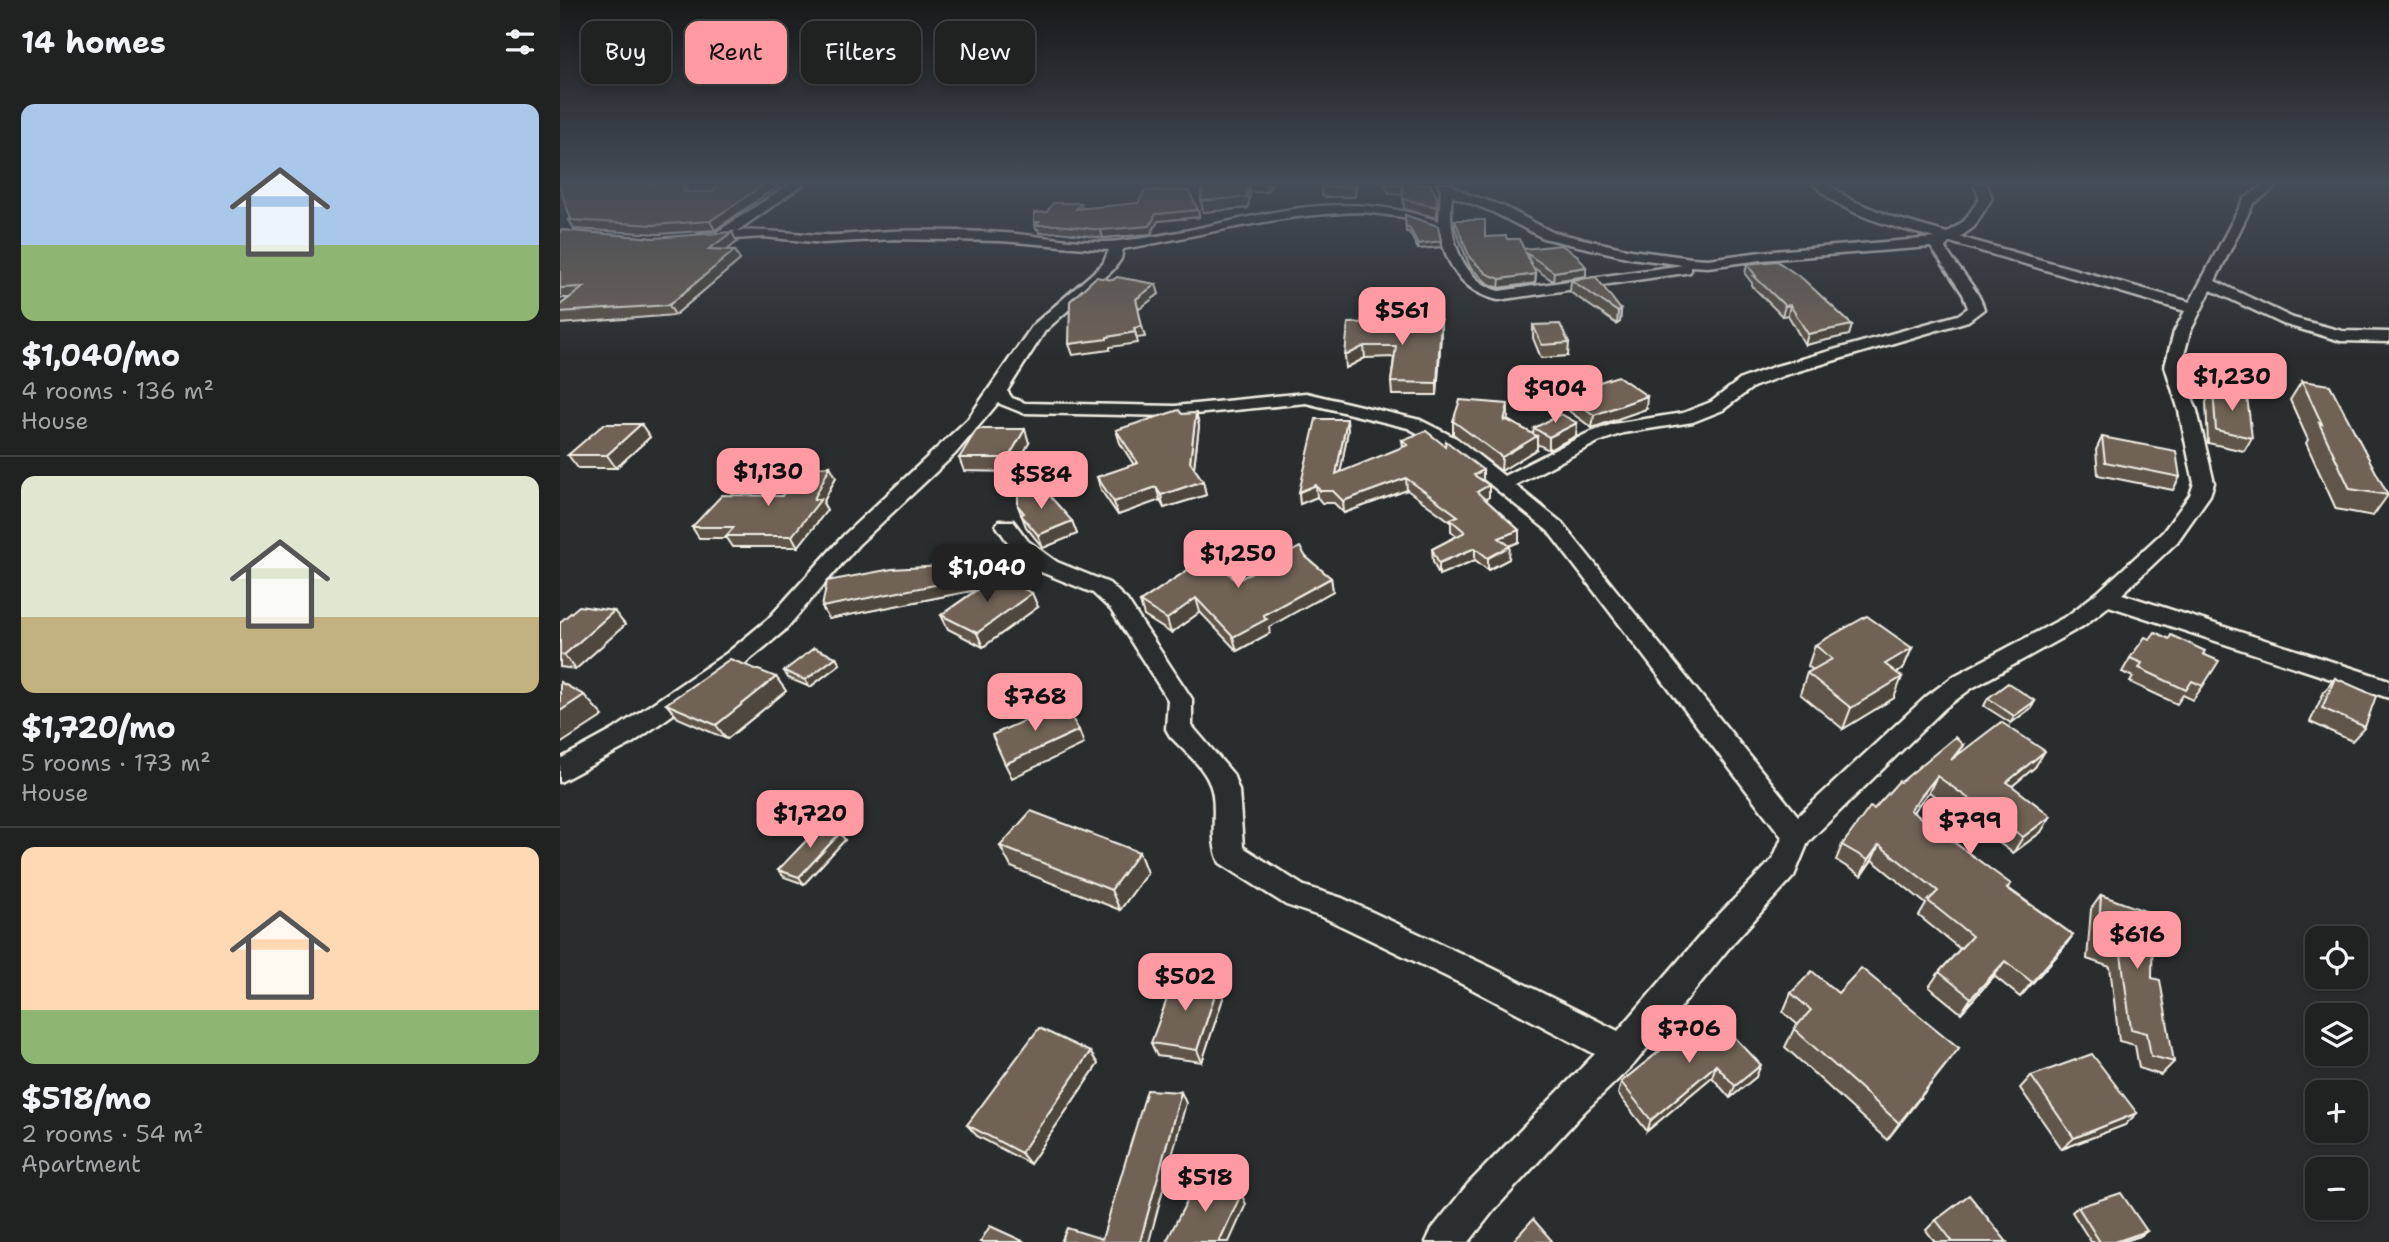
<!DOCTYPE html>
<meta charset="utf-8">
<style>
body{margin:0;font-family:"Shantell Sans",sans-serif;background:#282a2a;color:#f1f3f6;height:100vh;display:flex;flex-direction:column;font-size:26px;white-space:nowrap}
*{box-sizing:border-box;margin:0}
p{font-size:23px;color:#a2a4a5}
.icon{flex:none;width:38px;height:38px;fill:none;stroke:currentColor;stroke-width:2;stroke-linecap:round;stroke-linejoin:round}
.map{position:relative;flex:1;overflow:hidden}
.panel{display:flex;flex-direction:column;background:#202222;width:560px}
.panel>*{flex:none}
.guide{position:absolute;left:21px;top:21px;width:665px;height:63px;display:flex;gap:14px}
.tools{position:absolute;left:1745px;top:926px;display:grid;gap:14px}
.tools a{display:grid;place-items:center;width:63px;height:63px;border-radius:14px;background:#202222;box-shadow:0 4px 10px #0003,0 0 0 2px #3d3f40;font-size:35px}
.price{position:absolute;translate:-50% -60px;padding:0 16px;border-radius:14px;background:#ff9aa2;color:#111;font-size:23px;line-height:46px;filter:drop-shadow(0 2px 4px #0008)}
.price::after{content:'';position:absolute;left:50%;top:42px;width:21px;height:16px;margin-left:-10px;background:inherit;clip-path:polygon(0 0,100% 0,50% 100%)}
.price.on{background:#222;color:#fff}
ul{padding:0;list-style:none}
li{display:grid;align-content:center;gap:14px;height:371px;padding:0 21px}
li+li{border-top:2px solid #3d3f40}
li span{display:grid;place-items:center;height:217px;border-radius:14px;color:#555}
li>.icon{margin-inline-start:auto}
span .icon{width:126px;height:126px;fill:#fffc;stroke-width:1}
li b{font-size:30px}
h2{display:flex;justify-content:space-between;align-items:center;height:84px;padding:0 21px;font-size:30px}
.chip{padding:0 24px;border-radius:14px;background:#202222;box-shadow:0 4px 10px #0003,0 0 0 2px #3d3f40;font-size:24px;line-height:63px}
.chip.on{background:#ff9aa2;color:#111}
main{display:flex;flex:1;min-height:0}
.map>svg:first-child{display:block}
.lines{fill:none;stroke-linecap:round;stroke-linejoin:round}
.street-casing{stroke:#f4f1e8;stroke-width:5}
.street{fill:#2a2d2e;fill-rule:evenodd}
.wall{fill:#5f564a;stroke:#f4f1e8;stroke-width:2}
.shaded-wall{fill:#4e463c;stroke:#f4f1e8;stroke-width:2}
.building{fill:#6f6456;stroke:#f4f1e8;stroke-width:2}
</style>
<main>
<section class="panel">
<h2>14 homes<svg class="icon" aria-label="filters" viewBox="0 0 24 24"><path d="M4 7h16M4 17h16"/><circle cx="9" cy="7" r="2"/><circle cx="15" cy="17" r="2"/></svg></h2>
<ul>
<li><span style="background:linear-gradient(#a9c7e8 65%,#8fb573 0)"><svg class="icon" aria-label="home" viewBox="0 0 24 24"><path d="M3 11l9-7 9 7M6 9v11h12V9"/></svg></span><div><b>$1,040/mo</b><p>4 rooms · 136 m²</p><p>House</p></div></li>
<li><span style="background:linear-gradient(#dfe7d0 65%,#c2b280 0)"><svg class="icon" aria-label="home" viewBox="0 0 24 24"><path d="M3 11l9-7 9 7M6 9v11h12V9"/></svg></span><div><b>$1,720/mo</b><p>5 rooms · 173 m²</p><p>House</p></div></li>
<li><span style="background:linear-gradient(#ffd9b3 75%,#8fb573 0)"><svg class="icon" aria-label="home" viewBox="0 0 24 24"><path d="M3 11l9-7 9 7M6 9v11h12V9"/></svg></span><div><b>$518/mo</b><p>2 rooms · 54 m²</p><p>Apartment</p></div></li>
</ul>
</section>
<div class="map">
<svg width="1829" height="1242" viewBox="0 0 1829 1242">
<rect width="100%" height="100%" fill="#2a2d2e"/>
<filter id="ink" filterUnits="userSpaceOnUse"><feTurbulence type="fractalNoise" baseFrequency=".0143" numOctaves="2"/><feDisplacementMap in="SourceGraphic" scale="14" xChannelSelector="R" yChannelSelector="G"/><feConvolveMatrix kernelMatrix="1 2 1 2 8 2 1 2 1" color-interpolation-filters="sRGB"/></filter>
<g filter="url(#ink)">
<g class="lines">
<defs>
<path id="street" d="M230 184H244L177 231C206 229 233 234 262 235 284 236 308 232 331 231 367 230 406 231 443 233 477 235 527 245 559 241 675 230 758 180 879 221L881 189 878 184H890L907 194 943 206 992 232 1071 250 1132 258 1148 259 1201 252 1375 238C1336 227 1282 216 1254 184H1268L1291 200 1335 218 1387 233 1404 221 1420 198 1414 184H1426L1432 198 1414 227 1400 237 1630 302 1684 199 1706 184H1720L1693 204 1655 281 1733 318 1782 331 1829 332V342L1781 341 1723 324 1651 290 1630 332 1621 366 1637 411 1654 483 1650 495 1617 542 1562 594 1829 680V698L1549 606 1523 626 1412 688 1385 708 1248 842 1234 876 1173 943 1075 1063 1024 1112 934 1210 909 1242H866L872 1229 908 1184 1035 1054 910 988 765 918 726 905 660 863C647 836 660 805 649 782 642 765 622 749 610 736L606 729 608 700 551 610 533 593 481 572 454 551 436 525 439 521H453L468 541 497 562 549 583 567 600 632 699V726L673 774 679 791 683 847 744 886 782 898 932 968 1058 1031 1151 923 1213 859 1222 837 988 531 884 447 848 428 746 403 615 416 463 413 438 403 395 454 298 545 224 631 183 665 71 744 0 782V759L53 730 167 653 208 619 284 535 408 419 473 325 543 264 549 250 441 241 334 239 263 243 204 237 143 241 136 237 143 233 157 232ZM892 196 933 212 983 238 1071 258 1123 265 939 291C900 280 887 233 892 196ZM804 212 843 217 880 230C885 265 903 292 938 300L1125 273 1130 272V266L1148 267 1201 260 1371 247 1403 294 1408 308 1398 315 1213 367 1181 379 1151 402 1123 413 1053 424 1026 434 944 476 898 439 860 420 746 393 615 406 465 403 452 398 447 391 485 331 553 270 561 259 563 249C644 235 722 213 804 212ZM1390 242 1625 311 1614 332 1605 366 1619 411 1634 483 1630 495 1603 532 1538 592 1507 616 1394 676 1367 696 1238 816 1002 523 955 485 1038 442 1063 433 1133 422 1163 410 1193 387 1225 375 1408 321 1424 309C1417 285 1396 269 1385 247Z"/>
</defs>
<use href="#street" class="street-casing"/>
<use href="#street" class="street"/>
</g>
<g class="wall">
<polygon points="0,184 125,184 127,192 152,192 159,184 221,184 155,230 99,234 14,229 9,220 11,219"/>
<polygon points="642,184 711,184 707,192 690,192 688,208 643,212 641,201"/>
<polygon points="761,184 797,184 795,197 765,197 762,196"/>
<polygon points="825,184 870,184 877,207 877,218 844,209 843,195 829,193"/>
<polygon points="521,203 522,208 638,210 639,217 598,221 591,234 543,238 499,232 479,233 478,229 476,229 474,222 487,212"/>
<polygon points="845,215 881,241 881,247 858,249 849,232 846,232"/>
<polygon points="895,220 925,237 947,239 964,249 1026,267 1026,276 993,281 971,266 976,274 975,283 939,288 927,283 910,267 895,228"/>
<polygon points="0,230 93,238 177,242 167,249 180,260 115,315 0,324 0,305 9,298 0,298"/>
<polygon points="1187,264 1292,325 1289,335 1245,345 1228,315 1222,316 1192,286 1192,283 1185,274"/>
<polygon points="1011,280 1061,310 1060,322 1057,324 1010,292"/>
<polygon points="788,323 881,333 877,395 832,395 831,382 834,357 805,358 786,368"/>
<polygon points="973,325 1009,343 1008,356 981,358 973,338"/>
<polygon points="1742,381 1828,495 1813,516 1776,509 1746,443 1748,440 1730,400"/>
<polygon points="1653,389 1692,438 1684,451 1648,443 1646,402"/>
<polygon points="1015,390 1086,409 1032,428 1009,411 1010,398 1015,396"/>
<polygon points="636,413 639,426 634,468 643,481 646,495 604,508 600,500 558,515 541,490 537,477 574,465 560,443 556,430 622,414"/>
<polygon points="948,417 947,420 973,434 974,428 1016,436 989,450 977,444 977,449 941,471 893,434 893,421"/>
<polygon points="81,424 90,437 56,468 18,468 8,455"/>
<polygon points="788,430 780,473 843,447 842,440 929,485 929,497 925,499 959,530 959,542 949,546 949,559 928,570 915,560 879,575 873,561 872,549 897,536 891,531 891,522 847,490 784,513 774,503 762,503 757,497 740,504 739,492"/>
<polygon points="1542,437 1620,477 1613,490 1538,475 1536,450"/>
<polygon points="469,443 453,472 404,471 399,458"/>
<polygon points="276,477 263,503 267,510 238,547 173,547 167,538 139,538 132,527"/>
<polygon points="458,506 512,521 517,534 483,548 466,527"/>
<polygon points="746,557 771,578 773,591 709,627 710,633 677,651 640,612 611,633 584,616 580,602 629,569 628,563 676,581"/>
<polygon points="414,564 420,576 421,587 478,607 423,647 388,629 381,615 416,590 269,619 262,607"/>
<polygon points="54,611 65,625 16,669 0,667 0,622"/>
<polygon points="1590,639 1643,654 1643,686 1633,700 1623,695 1617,704 1570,682 1573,677 1562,672 1570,658"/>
<polygon points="1255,645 1352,648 1343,669 1337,673 1334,698 1283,729 1240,694 1247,673 1253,670 1248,666"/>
<polygon points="276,657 280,664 250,687 228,678 224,671"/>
<polygon points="216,677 226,691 167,739 118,718 106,704"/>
<polygon points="1775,678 1805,727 1792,741 1750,722 1764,692"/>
<polygon points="1428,698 1475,701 1471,708 1451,723 1424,706"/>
<polygon points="1403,745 1398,755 1475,767 1452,786 1481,832 1453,853 1369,792 1353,812 1448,888 1513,935 1501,951 1460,997 1434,976 1401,1013 1369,987 1379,972 1400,949 1359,916 1366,904 1312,860 1301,876 1276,860 1282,845 1314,809 1341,782"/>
<polygon points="280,833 285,840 244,884 224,877 218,870"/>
<polygon points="440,846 579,852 587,873 560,910 451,867"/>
<polygon points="1541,895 1592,978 1614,1062 1601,1075 1579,1068 1575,1045 1559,1041 1550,967 1527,959 1531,909"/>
<polygon points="659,982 664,995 642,1062 597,1056 591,1043"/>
<polygon points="1231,993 1278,993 1399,1048 1327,1140 1225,1047 1234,1029 1238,1025 1223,1012"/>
<polygon points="1150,1011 1196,1077 1170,1098 1152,1077 1087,1131 1058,1094 1061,1082"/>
<polygon points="530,1052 538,1064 470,1164 417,1136 407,1125"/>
<polygon points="1471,1076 1577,1113 1565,1125 1502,1149 1460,1088"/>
<polygon points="1518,1207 1587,1231 1580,1236 1562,1242 1531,1242 1512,1212"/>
<polygon points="1376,1220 1447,1242 1375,1242 1366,1230"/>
</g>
<g class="shaded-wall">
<polygon points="122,184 125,184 128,201 123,192"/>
<polygon points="205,184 221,184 155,230 150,221"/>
<polygon points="689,184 690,192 688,208 643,212 641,201"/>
<polygon points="706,184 711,184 707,192"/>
<polygon points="795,184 797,184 795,197 794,187"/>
<polygon points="638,210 639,217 598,221 591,234 543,238 541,230 596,214"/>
<polygon points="172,232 177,242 155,259 149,249"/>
<polygon points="881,241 881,247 858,249 858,244"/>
<polygon points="175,250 180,260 115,315 109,305"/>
<polygon points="1026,267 1026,276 993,281 994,272"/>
<polygon points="976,274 975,283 939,288 940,279"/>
<polygon points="596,284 599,294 578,310 576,299"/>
<polygon points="1230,305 1228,315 1222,316 1225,306"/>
<polygon points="1061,310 1060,322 1057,324 1058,312"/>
<polygon points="881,321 881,333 877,395 877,383"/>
<polygon points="1292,325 1289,335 1245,345 1248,334"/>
<polygon points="582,326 585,337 577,338 574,328"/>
<polygon points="575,332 578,343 550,347 550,350 513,355 509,344"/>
<polygon points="804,346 805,358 786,368 785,356"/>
<polygon points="1087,396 1086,409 1032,428 1034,415"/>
<polygon points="948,404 948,417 943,434 944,421"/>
<polygon points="636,413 639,426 633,475 630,462"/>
<polygon points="787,419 788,430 778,486 776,474"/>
<polygon points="1017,423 1016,436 989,450 989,437"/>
<polygon points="81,424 90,437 56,468 47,455"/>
<polygon points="465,429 469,443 453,472 448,458"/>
<polygon points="977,436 977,449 941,471 942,457"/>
<polygon points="270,466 276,477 263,503 267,510 238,547 232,536 254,499"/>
<polygon points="923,470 923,482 914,475"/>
<polygon points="846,478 847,490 784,513 783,501"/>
<polygon points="643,481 646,495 604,508 601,495"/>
<polygon points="756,485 757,497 740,504 739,492"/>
<polygon points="929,485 929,497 917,504 917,492"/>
<polygon points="596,487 600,500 558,515 554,502"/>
<polygon points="512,521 517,534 483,548 478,535"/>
<polygon points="959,530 959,542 939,550 939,538"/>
<polygon points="950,546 949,559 928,570 928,558"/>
<polygon points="915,548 915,560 879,575 879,563"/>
<polygon points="414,564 420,576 421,589 269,619 262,607"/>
<polygon points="771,578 773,591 709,627 710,633 677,651 673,637 703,615"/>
<polygon points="472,593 478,607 423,647 417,633"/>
<polygon points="636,598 640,612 611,633 607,619"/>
<polygon points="54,611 65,625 16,669 4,655"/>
<polygon points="1352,648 1343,669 1317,685 1325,664"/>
<polygon points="276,657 280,664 250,687 245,680"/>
<polygon points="216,677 226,691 167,739 156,725"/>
<polygon points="1342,677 1334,698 1283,729 1291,708"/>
<polygon points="24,695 43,716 0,744 0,711"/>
<polygon points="1475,701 1471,708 1451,723 1454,716"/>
<polygon points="519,730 524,744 452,778 445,764"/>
<polygon points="1485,751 1475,767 1438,798 1447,782"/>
<polygon points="1377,776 1369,792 1342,825 1350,810"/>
<polygon points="1491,816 1481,832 1453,853 1463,837"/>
<polygon points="280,833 285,840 244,884 239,877"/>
<polygon points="1319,845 1312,860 1301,876 1308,860"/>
<polygon points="579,852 587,873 560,910 551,890"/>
<polygon points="1513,935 1501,951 1460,997 1472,982"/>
<polygon points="1445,961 1434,976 1401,1013 1411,998"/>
<polygon points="659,982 664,995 642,1062 637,1050"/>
<polygon points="1399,1048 1385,1066 1327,1140 1339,1123"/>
<polygon points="530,1052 538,1064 470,1164 461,1153"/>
<polygon points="1156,1065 1152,1077 1087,1131 1091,1120"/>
<polygon points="1201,1065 1196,1077 1170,1098 1175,1086"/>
<polygon points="621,1092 626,1103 589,1242 580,1242"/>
<polygon points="1577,1113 1565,1125 1502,1149 1514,1138"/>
<polygon points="681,1194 686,1204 669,1242 659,1242"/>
<polygon points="1587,1231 1580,1236 1562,1242 1555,1242"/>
</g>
<g class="building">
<polygon points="0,184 122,184 123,192 152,192 159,184 205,184 150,221 94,225 9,220 11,219 0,188"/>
<polygon points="642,184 689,184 687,197 641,201"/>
<polygon points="761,184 795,184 794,187 764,187 761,186"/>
<polygon points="835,184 870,184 877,197 876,207 843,199 842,185"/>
<polygon points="585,190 629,191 638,210 596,214 590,226 541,230 497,225 477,225 479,222 474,222 474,213 487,212 493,203 521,203 516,209 578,203"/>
<polygon points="845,215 878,226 881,241 858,244 849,227 846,227"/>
<polygon points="895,220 925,220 925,237 946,236 947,239 959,239 964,249 1001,245 1017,255 1026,267 994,272 966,253 976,274 940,279 927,274 910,258"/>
<polygon points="0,230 93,238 172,232 149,249 175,250 109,305 0,312 0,305 24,287 0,288"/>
<polygon points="1217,261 1243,279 1292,325 1248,334 1230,305 1225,306 1194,276 1196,276 1187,264"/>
<polygon points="536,277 553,280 557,277 596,284 576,299 582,326 574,328 575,332 547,337 547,339 509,344 510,301"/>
<polygon points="1036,277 1061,310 1058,312 1011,280"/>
<polygon points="881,321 877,383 831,382 836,346 804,346 785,356 788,323"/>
<polygon points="1000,324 1009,343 982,345 973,325"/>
<polygon points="1058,376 1087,396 1034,415 1010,398 1020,394 1015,390"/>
<polygon points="1742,381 1770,385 1828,495 1790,489 1759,423 1762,424"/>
<polygon points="1653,389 1687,396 1692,438 1656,430"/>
<polygon points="900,400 948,404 944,421 947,420 977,436 942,457 893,421"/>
<polygon points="619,410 622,414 636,413 630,462 643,481 601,495 596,487 554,502 537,477 578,463 556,430"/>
<polygon points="1001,414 1017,423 989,437 974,428"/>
<polygon points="756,419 787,419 776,474 848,445 842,440 866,431 885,446 886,441 923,470 914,475 929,485 917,492 959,530 939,538 950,546 928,558 915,548 879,563 872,549 905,532 890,519 898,516 846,478 783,501 773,491 760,491 756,485 739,492"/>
<polygon points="44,424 81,424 47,455 8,455"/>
<polygon points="417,429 465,429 448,458 399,458"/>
<polygon points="1542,437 1616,451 1620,477 1545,462"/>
<polygon points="270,466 254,499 261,499 232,536 166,536 174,527 132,527 162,495 222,496 236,469"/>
<polygon points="481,486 512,521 478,535 461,515 464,513 458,506 458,495"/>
<polygon points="740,547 746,557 771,578 703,615 707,619 673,637 636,598 607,619 580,602 632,567 628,563 650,553 676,581"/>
<polygon points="414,564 416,577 262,607 267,581 332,569"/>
<polygon points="437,576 472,593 417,633 381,615"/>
<polygon points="19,606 54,611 4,655 0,654 0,622"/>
<polygon points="1307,616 1352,648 1325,664 1342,677 1291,708 1247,673 1272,659 1255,645"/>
<polygon points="1595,632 1609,639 1611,635 1645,651 1643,654 1659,661 1643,686 1632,681 1626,690 1579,668 1582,663 1570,658 1585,637 1590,639"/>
<polygon points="254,648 276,657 245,680 224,671"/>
<polygon points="170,659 216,677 156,725 106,704"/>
<polygon points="1775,678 1816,696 1805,727 1762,708"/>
<polygon points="0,682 24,695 0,711"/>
<polygon points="1448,683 1475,701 1454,716 1428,698"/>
<polygon points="503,703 519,730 445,764 432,735"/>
<polygon points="1441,722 1485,751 1447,782 1491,816 1463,837 1377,776 1350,810 1451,884 1447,888 1513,935 1472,982 1445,961 1411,998 1379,972 1412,936 1368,901 1378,891 1319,845 1308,860 1282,845 1310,807 1314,809 1339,781 1341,782 1395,737 1403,745 1391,760"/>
<polygon points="471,811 579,852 551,890 440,846"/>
<polygon points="266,820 280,833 239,877 218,870"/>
<polygon points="1541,895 1593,914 1592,978 1600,980 1614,1062 1591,1056 1587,1033 1571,1029 1561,954 1538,945"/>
<polygon points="1301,968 1399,1048 1339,1123 1234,1029 1251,1010 1231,993 1252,971 1278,993"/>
<polygon points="615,977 659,982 637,1050 591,1043"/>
<polygon points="1150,1011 1201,1065 1175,1086 1156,1065 1091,1120 1061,1082"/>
<polygon points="479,1028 530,1052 461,1153 407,1125"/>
<polygon points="1532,1054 1577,1113 1514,1138 1471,1076"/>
<polygon points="587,1090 621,1092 580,1242 501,1242 507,1228 542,1239"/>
<polygon points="639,1177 681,1194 659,1242 606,1242"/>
<polygon points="1561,1193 1587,1231 1555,1242 1540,1242 1518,1207"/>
<polygon points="1409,1195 1447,1242 1393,1242 1376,1220"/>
<polygon points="973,1219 993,1242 952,1242"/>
<polygon points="430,1226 465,1242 420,1242"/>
</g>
</g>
<linearGradient id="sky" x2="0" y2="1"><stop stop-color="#171919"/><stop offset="0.51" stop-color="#444c57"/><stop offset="1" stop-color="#444c57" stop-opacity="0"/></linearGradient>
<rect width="1829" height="358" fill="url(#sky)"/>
</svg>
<div class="tools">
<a><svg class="icon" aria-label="locate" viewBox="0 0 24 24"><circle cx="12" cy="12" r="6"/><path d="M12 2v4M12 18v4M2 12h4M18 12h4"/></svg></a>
<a><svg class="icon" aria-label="layers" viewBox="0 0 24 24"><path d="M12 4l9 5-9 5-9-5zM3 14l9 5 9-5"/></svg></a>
<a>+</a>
<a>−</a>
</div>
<b class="price" style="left:842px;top:347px">$561</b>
<b class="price" style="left:1672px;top:413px">$1,230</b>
<b class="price" style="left:995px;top:425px">$904</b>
<b class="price" style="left:208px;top:508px">$1,130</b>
<b class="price" style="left:481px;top:511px">$584</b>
<b class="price" style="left:678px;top:590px">$1,250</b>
<b class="price on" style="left:427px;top:604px">$1,040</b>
<b class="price" style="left:475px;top:733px">$768</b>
<b class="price" style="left:250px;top:850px">$1,720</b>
<b class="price" style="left:1410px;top:857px">$799</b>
<b class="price" style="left:1577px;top:971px">$616</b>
<b class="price" style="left:625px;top:1013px">$502</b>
<b class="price" style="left:1129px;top:1065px">$706</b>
<b class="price" style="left:645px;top:1214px">$518</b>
<div class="guide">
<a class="chip">Buy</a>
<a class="chip on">Rent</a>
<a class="chip">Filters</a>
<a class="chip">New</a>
</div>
</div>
</main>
